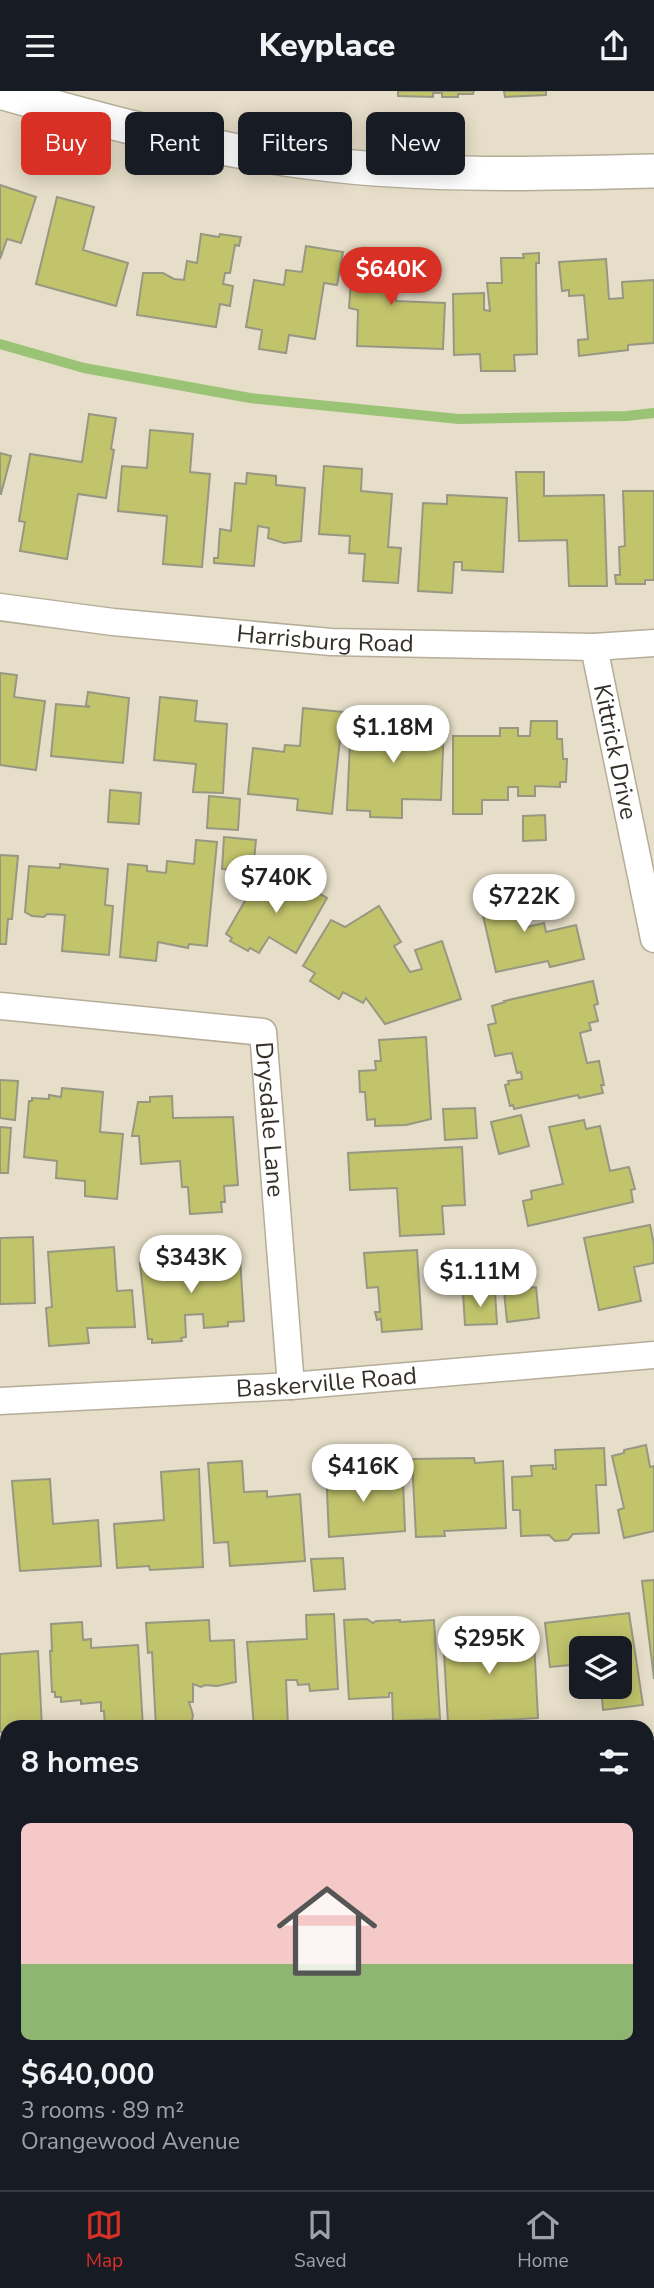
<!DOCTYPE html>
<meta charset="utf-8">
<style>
body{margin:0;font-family:"Nunito Sans",sans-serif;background:#20242c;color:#f1f3f6;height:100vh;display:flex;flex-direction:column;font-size:26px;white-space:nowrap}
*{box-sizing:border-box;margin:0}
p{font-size:23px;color:#9ea1a6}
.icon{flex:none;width:38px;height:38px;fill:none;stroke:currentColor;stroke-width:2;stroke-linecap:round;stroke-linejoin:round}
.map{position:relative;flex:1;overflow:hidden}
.side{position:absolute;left:0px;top:1629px;width:654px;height:471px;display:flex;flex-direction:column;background:#171b24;border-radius:21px 21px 0 0;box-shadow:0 4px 18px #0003}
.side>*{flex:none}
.banner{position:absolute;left:21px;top:21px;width:612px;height:63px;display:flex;gap:14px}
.controls{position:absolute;left:569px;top:1545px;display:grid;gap:14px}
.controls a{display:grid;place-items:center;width:63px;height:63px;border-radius:10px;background:#171b24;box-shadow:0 4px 18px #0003;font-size:35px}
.price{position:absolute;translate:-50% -60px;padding:0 16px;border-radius:24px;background:#fff;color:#222;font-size:23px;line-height:46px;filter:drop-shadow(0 2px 4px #0008)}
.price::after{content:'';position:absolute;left:50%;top:42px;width:21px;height:16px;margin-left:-10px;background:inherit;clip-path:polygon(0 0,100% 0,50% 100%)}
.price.active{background:#d93025;color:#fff}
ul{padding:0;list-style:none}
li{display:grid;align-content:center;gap:14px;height:371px;padding:0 21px}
li span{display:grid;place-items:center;height:217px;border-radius:10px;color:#555}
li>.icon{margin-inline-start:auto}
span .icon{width:126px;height:126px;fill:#fffc;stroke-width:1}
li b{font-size:30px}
h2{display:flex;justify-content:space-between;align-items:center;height:84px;padding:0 21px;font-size:30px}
.tag{padding:0 24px;border-radius:10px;background:#171b24;box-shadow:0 4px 18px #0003;font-size:24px;line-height:63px}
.tag.active{background:#d93025;color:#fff}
header{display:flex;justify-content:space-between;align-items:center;height:91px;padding:0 21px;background:#171b24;font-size:32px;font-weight:800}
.dock{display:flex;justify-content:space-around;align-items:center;height:98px;border-top:2px solid #363941;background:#171b24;font-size:19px;color:#9ea1a6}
.dock a{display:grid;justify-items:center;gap:4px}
.dock .active{color:#d93025}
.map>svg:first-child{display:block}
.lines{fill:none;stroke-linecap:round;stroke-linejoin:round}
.stream{stroke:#9bc376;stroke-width:10}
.building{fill:#c2c46c;stroke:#979882;stroke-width:2}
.minor-casing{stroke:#b5ad98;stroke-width:29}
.tertiary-casing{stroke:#b5ad98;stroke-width:36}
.minor{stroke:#fff;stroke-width:26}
.tertiary{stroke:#fff;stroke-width:33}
.labels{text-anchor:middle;stroke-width:5;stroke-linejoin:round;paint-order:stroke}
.street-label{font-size:24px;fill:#343028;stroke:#fff}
</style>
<header><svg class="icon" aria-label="menu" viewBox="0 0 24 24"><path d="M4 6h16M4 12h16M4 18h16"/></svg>Keyplace<svg class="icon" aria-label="share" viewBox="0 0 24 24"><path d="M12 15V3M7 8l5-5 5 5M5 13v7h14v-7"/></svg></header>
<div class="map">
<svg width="654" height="2099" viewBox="0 0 654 2099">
<rect width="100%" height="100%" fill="#e6dec8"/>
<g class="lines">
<polyline class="stream" points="0,253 84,277 250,307 459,328 626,325 654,322"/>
</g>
<g class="building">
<polygon points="398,0 474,0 473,3 458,3 458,6 442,6 442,2 433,2 433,6 398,5"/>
<polygon points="504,0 546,0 546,4 505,6"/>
<polygon points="0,94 36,106 21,152 7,148 0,168"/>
<polygon points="57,106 94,116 83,159 128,172 116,215 36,193"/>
<polygon points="201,143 219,146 220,143 241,146 239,155 235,154 230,182 225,182 223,193 233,195 230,215 220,213 216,236 137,224 143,182 163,182 174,188 184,189 187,170 197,172"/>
<polygon points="306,155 343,161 337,194 324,192 315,248 289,244 286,262 259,258 262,239 246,236 254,189 284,194 286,179 302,181"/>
<polygon points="358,160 398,161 396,210 445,212 443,258 357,255 358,219 349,217 353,165 359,166"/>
<polygon points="539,162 539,172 536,172 537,263 514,264 515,280 481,280 480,263 454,264 453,203 484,202 484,219 490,220 487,192 502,192 501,167 524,167 523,163"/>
<polygon points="606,168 609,208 623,207 622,191 654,189 654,252 628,254 628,259 579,265 578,249 588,248 584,204 569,205 569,199 562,200 559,171"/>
<polygon points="89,323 116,327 111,358 114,359 106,407 78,403 67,468 20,460 25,431 19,430 30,363 82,371"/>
<polygon points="150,339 193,343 190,381 210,383 202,476 163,473 167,425 118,420 122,375 147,377"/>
<polygon points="0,362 11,365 1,403 0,403"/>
<polygon points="324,375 362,378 361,400 392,403 388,456 401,457 398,492 363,490 365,463 349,462 350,445 319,443"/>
<polygon points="516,381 544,381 544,405 604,404 607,495 569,495 567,449 519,450"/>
<polygon points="247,382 276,385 276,394 305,397 301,450 284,452 268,447 269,437 258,435 254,475 214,472 214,467 218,467 220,438 231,440 235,392 246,393"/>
<polygon points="623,400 654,400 654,489 645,489 645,493 616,493 615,484 620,484 619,456 625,455"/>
<polygon points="447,404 507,407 503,481 462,479 462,471 454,471 452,502 418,500 423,412 447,413"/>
<polygon points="0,582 17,584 14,606 45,610 36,679 0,674"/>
<polygon points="88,601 129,607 123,672 51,665 56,613 90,616 86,614"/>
<polygon points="160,606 197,610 195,630 227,633 223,702 193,701 196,673 154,669"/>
<polygon points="303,617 343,621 332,723 297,719 298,708 248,703 253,657 284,661 285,654 300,655"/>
<polygon points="389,626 408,627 409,630 427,631 426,635 444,635 441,709 402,708 402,727 370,726 370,720 347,719 351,628 389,629"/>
<polygon points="531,630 557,630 557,648 562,648 563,668 567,668 566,691 560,691 560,696 535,695 535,705 518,705 518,696 508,696 508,709 482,709 482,723 453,723 453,645 500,645 500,637 518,637 518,645 530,645"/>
<polygon points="110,699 141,702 139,733 108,731"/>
<polygon points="209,705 240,708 238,739 207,737"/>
<polygon points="545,724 546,749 523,750 523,725"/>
<polygon points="224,746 256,749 253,780 222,778"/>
<polygon points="196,749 217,751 207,855 189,853 188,857 158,851 156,870 120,866 128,773 147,775 147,780 166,782 167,770 194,773"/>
<polygon points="0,764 18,765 12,828 8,828 6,853 0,853"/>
<polygon points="60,773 108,778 105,814 113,815 109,864 62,860 65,824 47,823 44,826 32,825 25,821 29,775 60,777"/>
<polygon points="262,780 291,797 295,789 327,807 296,862 269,846 259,862 250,857 248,860 230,850 232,847 226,843"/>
<polygon points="517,795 527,811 525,827 527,836 544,832 546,841 576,834 584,868 550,876 548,870 496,881 478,803"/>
<polygon points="379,815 401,851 394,855 410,881 422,878 415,859 442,850 461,908 385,933 366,907 363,912 343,901 339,908 310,890 315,882 303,875 331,829 345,836"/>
<polygon points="593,890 598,913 594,914 598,930 589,932 591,939 580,942 587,972 599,970 604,994 601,994 603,1002 579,1007 578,1004 514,1018 513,1014 510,1015 505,994 509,993 508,990 522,988 521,981 517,982 512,962 495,965 488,934 496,932 492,915 505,911 504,910"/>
<polygon points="426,946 431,1028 406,1034 375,1035 375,1028 367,1029 365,1001 360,1001 359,980 376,979 375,970 381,970 379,949"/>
<polygon points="0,989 18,990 15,1029 0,1027"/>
<polygon points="62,997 103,1001 100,1041 123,1043 117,1108 85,1105 85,1090 56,1087 57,1070 24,1066 29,1010 32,1010 32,1007 49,1008 49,1004 61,1006"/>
<polygon points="172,1005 173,1027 233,1026 238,1094 224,1095 225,1111 221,1111 222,1121 190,1123 188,1096 182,1096 180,1070 141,1073 139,1045 132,1045 138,1011 150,1011 150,1006"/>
<polygon points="475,1017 477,1047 445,1049 443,1018"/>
<polygon points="521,1024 529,1055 499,1063 491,1031"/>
<polygon points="584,1029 586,1038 600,1035 610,1080 629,1076 635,1098 631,1099 633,1111 528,1135 523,1110 532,1108 531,1100 563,1093 549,1036"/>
<polygon points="0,1036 11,1037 8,1082 0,1082"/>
<polygon points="462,1056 465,1114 442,1115 444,1143 400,1145 397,1097 350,1099 348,1062"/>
<polygon points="650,1134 654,1153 654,1172 634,1176 641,1210 599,1219 584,1147"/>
<polygon points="33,1146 35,1212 0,1213 0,1147"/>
<polygon points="114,1156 117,1200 132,1199 135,1236 87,1237 89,1252 49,1255 46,1217 52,1216 48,1161"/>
<polygon points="417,1159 422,1238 382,1241 381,1228 377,1229 375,1221 380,1221 378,1196 367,1197 364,1162"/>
<polygon points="185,1167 240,1167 244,1230 228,1231 228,1235 204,1237 203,1223 185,1224 186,1246 181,1247 182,1250 152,1252 152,1248 148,1248 140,1172 185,1170"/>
<polygon points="536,1196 539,1227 507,1231 504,1200"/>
<polygon points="495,1201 497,1233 465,1234 463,1202"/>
<polygon points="646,1354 650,1376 654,1375 654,1440 624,1447 618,1419 624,1417 612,1365 624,1362 624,1359"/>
<polygon points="604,1357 606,1394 596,1394 599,1442 573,1443 568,1449 555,1450 549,1444 521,1445 520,1419 513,1419 512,1386 532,1385 531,1375 553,1374 553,1378 556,1378 555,1359"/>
<polygon points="474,1367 475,1372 503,1370 506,1437 444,1440 445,1445 416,1446 412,1368"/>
<polygon points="242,1370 244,1401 267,1400 267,1406 300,1403 305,1470 230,1475 228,1451 214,1452 208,1372"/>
<polygon points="364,1377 364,1386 382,1385 383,1391 403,1390 405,1440 329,1446 326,1378"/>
<polygon points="199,1378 203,1476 150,1479 149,1475 117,1477 114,1433 164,1429 161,1381"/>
<polygon points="50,1388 53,1433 98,1429 101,1475 20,1480 12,1390"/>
<polygon points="343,1467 345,1498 314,1500 311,1468"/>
<polygon points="654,1489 654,1588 642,1490"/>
<polygon points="629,1522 643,1614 603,1619 601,1596 620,1596 620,1558 581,1558 581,1573 550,1576 545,1532"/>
<polygon points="334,1523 338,1598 310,1600 309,1593 298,1594 297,1589 286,1589 288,1635 254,1636 247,1551 307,1548 306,1524"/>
<polygon points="367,1528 373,1532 376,1530 400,1529 400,1531 434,1529 440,1628 393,1630 392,1602 389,1602 389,1606 349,1608 344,1529"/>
<polygon points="484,1528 485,1540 501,1539 502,1551 534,1550 538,1627 448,1632 443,1545 460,1545 459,1530"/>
<polygon points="209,1529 210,1550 234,1549 236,1591 217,1595 205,1594 201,1596 193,1593 193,1611 189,1611 193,1624 191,1636 156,1636 152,1561 148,1562 146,1532"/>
<polygon points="82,1531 83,1549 91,1548 91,1557 138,1554 143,1636 105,1636 104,1620 101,1620 101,1611 81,1613 81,1609 61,1611 61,1606 55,1606 55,1601 52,1601 50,1560 52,1560 51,1533"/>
<polygon points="38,1560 42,1636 7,1636 7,1641 0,1641 0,1563"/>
<polygon points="654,1746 654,1841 649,1841 648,1747"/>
<rect x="0" y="1791" width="7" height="101"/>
<polygon points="654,1900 654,1985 651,1985 650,1977 648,1977 648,1901"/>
<polygon points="7,1956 7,2052 0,2052 0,1957"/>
</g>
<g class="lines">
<defs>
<g id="minor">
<path id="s1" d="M0 516 113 531 331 551 594 556 654 552"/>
<path id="s2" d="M594 556 654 848"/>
<path id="s3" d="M0 915 263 941 291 1295"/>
<path id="s4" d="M0 1310 291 1295 654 1264"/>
<polyline points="648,1660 654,1660"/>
<polyline points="0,1711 7,1710"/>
</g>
<g id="tertiary">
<path d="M0 1C104 30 208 59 315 72 427 86 541 83 654 80"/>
<polyline points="648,2074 654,2074"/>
<polyline points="288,2099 376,2093"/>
</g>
</defs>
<use href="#minor" class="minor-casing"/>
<use href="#tertiary" class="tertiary-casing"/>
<use href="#minor" class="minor"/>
<use href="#tertiary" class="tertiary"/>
</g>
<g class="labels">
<g class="street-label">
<text dy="8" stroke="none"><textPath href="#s1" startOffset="327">Harrisburg Road</textPath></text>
<text dy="8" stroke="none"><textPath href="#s2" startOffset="107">Kittrick Drive</textPath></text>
<text dy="8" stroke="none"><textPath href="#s3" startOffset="352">Drysdale Lane</textPath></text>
<text dy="8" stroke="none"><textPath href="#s4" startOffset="327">Baskerville Road</textPath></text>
</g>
</g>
</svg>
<div class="controls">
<a><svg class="icon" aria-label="layers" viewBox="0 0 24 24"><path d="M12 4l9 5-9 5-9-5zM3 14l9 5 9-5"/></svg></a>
</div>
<b class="price active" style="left:391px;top:216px">$640K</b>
<b class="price" style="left:393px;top:674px">$1.18M</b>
<b class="price" style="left:276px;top:824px">$740K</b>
<b class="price" style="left:524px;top:843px">$722K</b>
<b class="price" style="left:191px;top:1204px">$343K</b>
<b class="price" style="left:480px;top:1218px">$1.11M</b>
<b class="price" style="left:363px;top:1413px">$416K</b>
<b class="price" style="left:489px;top:1585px">$295K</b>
<div class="banner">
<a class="tag active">Buy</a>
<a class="tag">Rent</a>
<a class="tag">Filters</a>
<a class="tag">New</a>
</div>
<section class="side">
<h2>8 homes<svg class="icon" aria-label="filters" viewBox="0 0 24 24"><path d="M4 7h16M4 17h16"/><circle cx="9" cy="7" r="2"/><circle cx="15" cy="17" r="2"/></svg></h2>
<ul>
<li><span style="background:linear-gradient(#f6c9c9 65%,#8fb573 0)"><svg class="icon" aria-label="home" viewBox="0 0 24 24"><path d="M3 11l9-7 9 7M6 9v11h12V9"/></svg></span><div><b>$640,000</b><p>3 rooms · 89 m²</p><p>Orangewood Avenue</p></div></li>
</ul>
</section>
</div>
<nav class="dock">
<a class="active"><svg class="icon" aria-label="map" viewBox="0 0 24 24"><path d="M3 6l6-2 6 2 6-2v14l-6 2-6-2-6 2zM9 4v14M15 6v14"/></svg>Map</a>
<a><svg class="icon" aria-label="saved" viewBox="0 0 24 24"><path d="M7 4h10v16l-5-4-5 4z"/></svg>Saved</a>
<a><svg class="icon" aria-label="home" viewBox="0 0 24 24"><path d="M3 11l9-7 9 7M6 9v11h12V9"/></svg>Home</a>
</nav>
